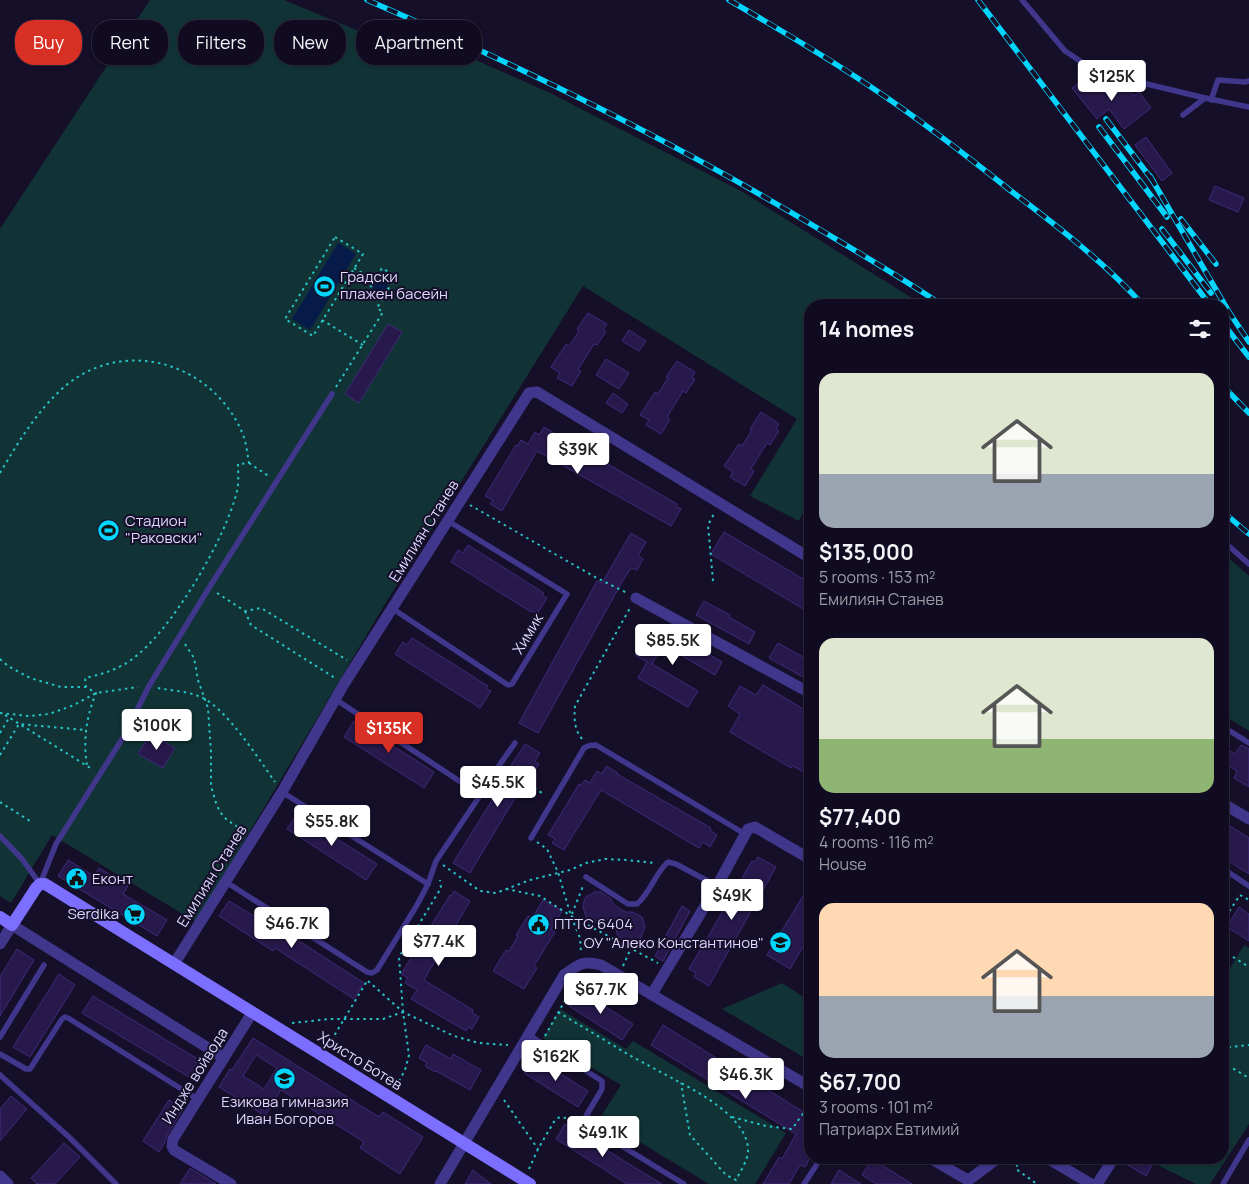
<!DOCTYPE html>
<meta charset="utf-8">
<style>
body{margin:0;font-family:Manrope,sans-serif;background:#191429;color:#f1f3f6;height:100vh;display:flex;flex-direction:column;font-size:19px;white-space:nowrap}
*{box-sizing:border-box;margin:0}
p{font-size:16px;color:#9c9ba5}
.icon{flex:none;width:28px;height:28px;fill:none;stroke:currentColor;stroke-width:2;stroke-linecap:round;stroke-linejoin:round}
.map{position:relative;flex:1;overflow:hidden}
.drawer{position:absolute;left:804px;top:299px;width:425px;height:865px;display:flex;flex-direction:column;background:#100b20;border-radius:20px;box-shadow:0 1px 4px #0004,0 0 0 1px #302b3e}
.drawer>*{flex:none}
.guide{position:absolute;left:15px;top:20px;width:475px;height:45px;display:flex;gap:10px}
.price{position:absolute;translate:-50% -42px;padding:0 11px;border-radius:5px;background:#fff;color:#222;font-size:16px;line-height:32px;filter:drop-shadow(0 1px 2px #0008)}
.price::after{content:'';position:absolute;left:50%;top:30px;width:15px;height:11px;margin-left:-8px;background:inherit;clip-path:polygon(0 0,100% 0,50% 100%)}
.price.on{background:#d93025;color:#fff}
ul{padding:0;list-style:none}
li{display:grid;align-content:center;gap:10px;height:265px;padding:0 15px}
li span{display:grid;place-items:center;height:155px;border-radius:15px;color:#555}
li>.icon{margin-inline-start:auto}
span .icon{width:90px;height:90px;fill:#fffc;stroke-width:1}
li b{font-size:21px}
h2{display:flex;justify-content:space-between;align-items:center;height:60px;padding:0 15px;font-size:21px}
.tag{padding:0 18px;border-radius:20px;background:#100b20;box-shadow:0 1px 4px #0004,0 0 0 1px #302b3e;font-size:18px;line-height:45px}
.tag.on{background:#d93025;color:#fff}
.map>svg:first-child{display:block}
.green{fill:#113335}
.water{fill:#071b4b}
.building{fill:#27194c;stroke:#3f2a7a;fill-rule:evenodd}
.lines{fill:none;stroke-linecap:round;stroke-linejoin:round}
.path{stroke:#28c2c3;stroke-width:2;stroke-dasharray:2.5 4;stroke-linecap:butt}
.lane{stroke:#40378c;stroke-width:5.5}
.street{stroke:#40378c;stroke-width:11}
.secondary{stroke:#7c6fff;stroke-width:12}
.rail-casing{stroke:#04d5ff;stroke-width:5.5}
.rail{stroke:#150f2a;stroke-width:4;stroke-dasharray:11;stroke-linecap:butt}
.labels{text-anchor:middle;stroke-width:4;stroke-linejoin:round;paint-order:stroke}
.poi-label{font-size:15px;fill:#dfd8ff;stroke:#150f2a;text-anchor:start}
.street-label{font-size:15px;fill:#dfd8ff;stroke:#150f2a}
</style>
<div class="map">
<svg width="1249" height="1184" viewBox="0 0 1249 1184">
<rect width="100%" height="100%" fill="#150f2a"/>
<g class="green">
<polygon points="150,0 284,0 383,41 411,31 550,93 741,191 923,305 810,305 810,500 799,521 750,496 797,419 583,286 385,604 196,922 52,835 11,903 0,896 0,229"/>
<polygon points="1222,552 1249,576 1249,731 1223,715"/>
<polygon points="1244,945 1249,948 1249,1124 1210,1184 1196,1184 1159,1166 1164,1158 1222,1158 1223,980"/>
<polygon points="782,983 810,1001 810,1061 722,1009"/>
<polygon points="560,1009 626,1049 633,1041 786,1133 755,1184 709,1184 600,1118 621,1085 543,1038"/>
</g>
<g class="water">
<polygon points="338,243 356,254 310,330 292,319"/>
<polygon points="383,271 393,277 382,295 372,289"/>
</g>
<g class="building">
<polygon points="1086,77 1098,93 1113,82 1122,93 1128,88 1134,96 1139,92 1151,108 1124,129 1109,109 1097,119 1072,88"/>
<polygon points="1146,137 1172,173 1162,181 1135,145"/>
<polygon points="1215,186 1244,198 1238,212 1209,200"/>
<polygon points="588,313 607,324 603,330 606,332 597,345 594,344 578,370 581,371 572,386 557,378 560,373 551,367 566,344 569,346 579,331 577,329"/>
<polygon points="388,324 402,332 359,403 345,394"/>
<polygon points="629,330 646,341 639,351 622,341"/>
<polygon points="606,359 629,373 619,389 596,375"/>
<polygon points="677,361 695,372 692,378 695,379 686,393 683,391 667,417 670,419 661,434 646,425 649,420 640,415 655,392 658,394 668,378 666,377"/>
<polygon points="613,393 628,404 622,413 606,403"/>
<polygon points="761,412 779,424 776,429 779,431 770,445 767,443 751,469 754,471 745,486 730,477 733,472 724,466 739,444 742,446 752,430 750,429"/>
<polygon points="544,427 677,504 676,506 681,509 671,526 537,451 502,511 490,504 493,500 485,496 516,445 518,446 521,440 528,444 535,432 539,435"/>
<polygon points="724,532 810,583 810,613 711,554"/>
<polygon points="631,533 646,542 638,556 643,559 637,570 631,568 622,582 538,733 519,723 597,581 602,583"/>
<polygon points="468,545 544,593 542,595 547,598 537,614 532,611 531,612 451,562 458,550 463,553"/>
<polygon points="704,601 730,615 729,617 755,632 749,644 696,615"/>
<polygon points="665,629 722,662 715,675 663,645 652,664 698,691 688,707 638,678 647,662 635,655 646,635 658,642"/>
<polygon points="412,638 488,686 486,688 491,691 480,708 395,654 403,642 407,645"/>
<polygon points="778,643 810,661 810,681 769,658"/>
<polygon points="763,685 810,713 810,776 793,766 791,768 730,732 740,714 728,706 740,686 756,695"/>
<polygon points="354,721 434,772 424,788 344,737"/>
<polygon points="150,734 175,748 163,768 138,754"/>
<polygon points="525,744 540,753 535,761 539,764 531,777 529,775 470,873 453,863 512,768 510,767"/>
<polygon points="1241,745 1249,749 1249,787 1234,778 1237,771 1222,762 1222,747 1235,754"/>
<polygon points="606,766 618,773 617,774 711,828 710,830 717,835 710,847 703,842 699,848 601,790 564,850 552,843 555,839 548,835 579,784 581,785 585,780 590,783 597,771 602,774"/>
<polygon points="297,814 377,864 366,880 287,829"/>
<polygon points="1222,821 1249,838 1249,874 1222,857"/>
<polygon points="758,857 776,867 709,986 694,977 696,973 689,969 752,861 755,862"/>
<polygon points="68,860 94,876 99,868 128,886 123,894 167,920 157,936 58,876"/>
<polygon points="454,891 470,901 424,980 473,1010 472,1013 479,1017 472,1029 468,1027 466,1031 411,999 417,990 405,983 408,978 401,974 450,895 451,896"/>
<polygon points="595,892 601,892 610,898 614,905 625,912 633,912 642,917 645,927 641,937 637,940 627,942 618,936 615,927 604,921 595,922 586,917 583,907 584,901 586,897"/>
<polygon points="803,896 810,900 810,935 790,969 767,955"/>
<polygon points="543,900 562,911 551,929 555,932 534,966 537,968 524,989 493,971 506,950 509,951 518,936 516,935 528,916 532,918"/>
<polygon points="229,901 267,924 268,922 285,932 364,983 354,999 275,948 273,951 219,916"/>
<polygon points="682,906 690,911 663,961 655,956"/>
<polygon points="1239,907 1249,914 1249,941 1227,927"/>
<polygon points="17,949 34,960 0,1016 0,977"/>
<polygon points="59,974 75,985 30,1057 13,1047"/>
<polygon points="579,990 633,1024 622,1040 569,1006"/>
<polygon points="93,996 208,1065 197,1082 82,1013"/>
<polygon points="663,1025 810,1116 810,1158 805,1167 800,1165 789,1184 763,1184 779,1157 782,1159 796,1134 651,1045"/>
<path d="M253 1038 379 1117 383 1112 423 1137 400 1174 360 1148 364 1142 281 1090 265 1116 219 1087 230 1069 232 1070ZM256 1055 277 1068 264 1089 243 1076Z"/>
<polygon points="426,1045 451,1059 453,1054 481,1070 470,1090 436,1071 435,1072 425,1066 427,1063 419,1058"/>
<polygon points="534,1057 588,1091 578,1107 524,1073"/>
<polygon points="11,1096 27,1109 0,1141 0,1109"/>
<polygon points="169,1100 183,1109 167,1135 165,1142 159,1152 143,1141"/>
<polygon points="565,1124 629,1164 662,1184 627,1184 556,1139"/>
<polygon points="64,1143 80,1157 55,1184 37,1184 31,1178"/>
<polygon points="1129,1158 1156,1158 1146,1176 1126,1164"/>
<polygon points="872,1159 882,1165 912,1184 876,1184 862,1175"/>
<polygon points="190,1168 216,1184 180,1184"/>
<polygon points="473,1170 491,1184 465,1184"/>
<polygon points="839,1170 861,1184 831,1184"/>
</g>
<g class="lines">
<g class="path">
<polygon points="335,237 363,254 313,336 285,319"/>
<polyline points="354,268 374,280"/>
<polyline points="322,320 363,345"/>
<polyline points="336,387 383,312 377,308 396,276 382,268 367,293 381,302"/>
<polyline points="249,463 270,477"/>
<path d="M0 473C19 441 39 407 69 383 128 338 211 364 241 430 246 440 247 452 249 463L238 464C238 473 239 482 237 491 226 538 171 632 131 660 117 670 102 674 85 678L86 687"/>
<polyline points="470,505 593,576 627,593"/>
<polyline points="713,581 708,525 714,514"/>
<polyline points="217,593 245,611 261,608 347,660"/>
<polyline points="245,611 251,625 335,678"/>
<polyline points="185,644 194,658 198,680 208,708 211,752 211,786 216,803 220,812 227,820 244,831"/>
<path d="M0 659 8 666 30 678 61 687H86L96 693C86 718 83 740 87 766"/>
<path d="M158 688C172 691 189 691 203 698 227 710 259 759 275 782"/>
<polyline points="0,713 29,716 49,714 74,705 96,693 138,687"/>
<polyline points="5,715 92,769"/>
<polyline points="0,733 9,718"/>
<path d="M582 739C574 729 574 718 575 706L630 608"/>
<polyline points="0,755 19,724 85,730"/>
<polyline points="507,770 545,795"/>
<polyline points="0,802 30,821"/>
<polyline points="537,842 547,849 558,872 571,916 580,938 581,953"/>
<polyline points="443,865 480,891 496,893 530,880 570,870 586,863 605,859 627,860 654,863"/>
<polyline points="506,889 540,896 571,916 658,963"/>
<polyline points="572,914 583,886"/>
<polyline points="1222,922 1240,895 1249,900"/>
<polyline points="1222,950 1249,967"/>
<polyline points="1222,959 1226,952"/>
<polyline points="623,966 631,948"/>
<polyline points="368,981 403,1012 454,1036 479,1043 508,1045"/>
<path d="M558 1012 629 1055 681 1083C704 1095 749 1121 748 1151 748 1160 740 1172 736 1180L726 1175 690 1135 681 1083"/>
<polyline points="292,1023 330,1019 383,1019 403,1012"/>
<polyline points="545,1036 572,988 571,986"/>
<polyline points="328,1046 367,981"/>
<polyline points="1222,1048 1249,1045"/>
<polyline points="1222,1062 1249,1078"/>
<polyline points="396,1087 405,1070 409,1055 403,1012 399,957 441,888 440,880"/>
<polyline points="504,1100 538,1149"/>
<polyline points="732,1117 766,1126 792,1129 810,1104"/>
<polyline points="1019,1158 1016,1169 1037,1184"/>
<polyline points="529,1169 538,1149 555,1120 560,1117 577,1120"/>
</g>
<g class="lane">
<polyline points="1022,0 1065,51 1097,72 1205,98 1249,107"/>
<polyline points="1211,100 1218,80 1245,82 1249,81"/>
<polyline points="1183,115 1205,98"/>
<polyline points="1222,540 1249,564"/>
<polyline points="393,609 508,685 512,684 567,594 448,521"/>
<polyline points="335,699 479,794"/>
<polyline points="1222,726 1249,743"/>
<polyline points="282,792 428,884"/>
<polyline points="0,836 22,859 40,884"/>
<path d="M531 838 584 748C588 745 591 745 596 745L745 834"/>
<polyline points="1222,868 1249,886"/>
<path d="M586 877 628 904H637C651 892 655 873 668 862L676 864 717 886"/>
<polyline points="226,882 367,972 372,973 377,970 417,905 428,884 436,861 479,797 479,794 515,743"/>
<polyline points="40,884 56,844 124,736 149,686 209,588 332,394"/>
<polyline points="529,1035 602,1081 602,1089 586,1116 586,1121 589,1126 684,1184"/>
<polyline points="0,1037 44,965"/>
<polyline points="0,1054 26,1069 30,1069 62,1019 65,1017 68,1018 199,1100"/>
<polyline points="0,1075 69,1137 116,1184"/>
<polyline points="804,1184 821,1158"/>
<polyline points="1223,1184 1249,1140"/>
</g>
<g class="street">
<polyline points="636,598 810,693"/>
<polyline points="1222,803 1249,819"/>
<polyline points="0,944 12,925 224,1058"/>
<polyline points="174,964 282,792 344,684 529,393 537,392 810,558"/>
<polyline points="652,994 717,886 748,829 755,827 810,859"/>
<polyline points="930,1158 966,1179 970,1179 998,1158"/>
<polyline points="1047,1158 1091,1184"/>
<polyline points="0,1176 8,1184"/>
<polyline points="231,1184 174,1150 172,1146 173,1139 252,1013"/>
<path d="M440 1184 564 975C579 964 583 960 601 965L810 1087"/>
<polyline points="1097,1184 1114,1158"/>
</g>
<polyline class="secondary" points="0,917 12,925 36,888 40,884 45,884 530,1184"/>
<defs>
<g id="rail">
<path d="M367 0C523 67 674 142 819 229 861 254 902 278 942 305"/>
<path d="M729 0C777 28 825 56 871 87 919 119 966 155 1011 191 1057 226 1104 262 1143 305"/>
<polyline points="978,0 1210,305"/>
<polyline points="1106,119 1153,181"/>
<polyline points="1099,127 1167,217"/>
<polyline points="1150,176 1229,312 1249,342"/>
<polyline points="1181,219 1216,264"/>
<polyline points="1162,229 1211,293"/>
<polyline points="1222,322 1249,357"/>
<polyline points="1222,385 1249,413"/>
<polyline points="1222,511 1249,534"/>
</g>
</defs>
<use href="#rail" class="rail-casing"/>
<use href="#rail" class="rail"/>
</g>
<defs>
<symbol id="stadium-disc" viewBox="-11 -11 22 22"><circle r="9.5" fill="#04d5ff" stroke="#150f2a"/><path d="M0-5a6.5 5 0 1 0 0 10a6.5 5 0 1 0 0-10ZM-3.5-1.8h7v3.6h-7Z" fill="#111"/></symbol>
<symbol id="civic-disc" viewBox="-11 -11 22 22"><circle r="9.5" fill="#04d5ff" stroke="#150f2a"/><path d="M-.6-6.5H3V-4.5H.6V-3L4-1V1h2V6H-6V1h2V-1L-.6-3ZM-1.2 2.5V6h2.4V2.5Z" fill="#111"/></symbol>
<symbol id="supermarket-disc" viewBox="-11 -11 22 22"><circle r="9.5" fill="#04d5ff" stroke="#150f2a"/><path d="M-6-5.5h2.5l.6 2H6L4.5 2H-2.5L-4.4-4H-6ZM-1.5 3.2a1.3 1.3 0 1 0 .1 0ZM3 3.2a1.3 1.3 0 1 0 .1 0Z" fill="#111"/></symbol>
<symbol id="school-disc" viewBox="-11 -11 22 22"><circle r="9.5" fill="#04d5ff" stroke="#150f2a"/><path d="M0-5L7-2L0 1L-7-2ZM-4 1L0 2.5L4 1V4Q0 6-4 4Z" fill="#111"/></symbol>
</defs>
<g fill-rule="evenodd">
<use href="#stadium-disc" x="312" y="274" width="25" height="25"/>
<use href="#stadium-disc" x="96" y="518" width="25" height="25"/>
<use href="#civic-disc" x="64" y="866" width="25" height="25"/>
<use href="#supermarket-disc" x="122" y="902" width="25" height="25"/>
<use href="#civic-disc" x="526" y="912" width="25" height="25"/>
<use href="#school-disc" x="768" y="930" width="25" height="25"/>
<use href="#school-disc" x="272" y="1066" width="25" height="25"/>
</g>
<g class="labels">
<g class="poi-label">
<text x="340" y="282">Градски<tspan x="340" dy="17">плажен басейн</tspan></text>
<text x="125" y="526">Стадион<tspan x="125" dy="17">"Раковски"</tspan></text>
<text x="92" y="884">Еконт</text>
<text x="119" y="919" text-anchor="end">Serdika</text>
<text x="554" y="929">ПТТС 6404</text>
<text x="764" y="948" text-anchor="end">ОУ "Алеко Константинов"</text>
<text x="285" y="1107" text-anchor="middle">Езикова гимназия<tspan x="285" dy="17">Иван Богоров</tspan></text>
</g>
<g class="street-label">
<text transform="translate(424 531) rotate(-58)" y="5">Емилиян Станев</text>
<text transform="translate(528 634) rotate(-59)" y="5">Химик</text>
<text transform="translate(212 876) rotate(-58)" y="5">Емилиян Станев</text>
<text transform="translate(360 1061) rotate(32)" y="5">Христо Ботев</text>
<text transform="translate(195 1076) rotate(-58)" y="5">Индже войвода</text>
</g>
</g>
</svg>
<b class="price" style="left:1112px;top:102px">$125K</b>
<b class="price" style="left:578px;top:475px">$39K</b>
<b class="price" style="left:673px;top:666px">$85.5K</b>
<b class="price" style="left:157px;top:751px">$100K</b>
<b class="price on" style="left:389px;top:754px">$135K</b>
<b class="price" style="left:498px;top:808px">$45.5K</b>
<b class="price" style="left:332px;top:847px">$55.8K</b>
<b class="price" style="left:732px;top:921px">$49K</b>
<b class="price" style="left:292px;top:949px">$46.7K</b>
<b class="price" style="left:439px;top:967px">$77.4K</b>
<b class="price" style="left:601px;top:1015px">$67.7K</b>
<b class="price" style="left:556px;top:1082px">$162K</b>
<b class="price" style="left:746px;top:1100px">$46.3K</b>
<b class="price" style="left:603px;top:1158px">$49.1K</b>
<div class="guide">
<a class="tag on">Buy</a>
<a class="tag">Rent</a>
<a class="tag">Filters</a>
<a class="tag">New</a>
<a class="tag">Apartment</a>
</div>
<section class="drawer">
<h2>14 homes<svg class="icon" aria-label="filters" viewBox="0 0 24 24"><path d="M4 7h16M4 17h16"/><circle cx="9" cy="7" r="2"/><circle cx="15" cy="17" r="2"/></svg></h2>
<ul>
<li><span style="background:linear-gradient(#dfe7d0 65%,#9aa5b1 0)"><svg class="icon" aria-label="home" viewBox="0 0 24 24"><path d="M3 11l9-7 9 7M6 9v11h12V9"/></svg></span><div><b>$135,000</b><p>5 rooms · 153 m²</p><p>Емилиян Станев</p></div></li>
<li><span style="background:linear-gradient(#dfe7d0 65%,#8fb573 0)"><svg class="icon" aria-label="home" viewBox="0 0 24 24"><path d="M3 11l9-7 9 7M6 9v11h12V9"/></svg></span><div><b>$77,400</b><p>4 rooms · 116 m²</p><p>House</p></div></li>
<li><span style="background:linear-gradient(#ffd9b3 60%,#9aa5b1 0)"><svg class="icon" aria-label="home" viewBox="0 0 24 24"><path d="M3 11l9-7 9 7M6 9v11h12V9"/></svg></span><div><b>$67,700</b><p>3 rooms · 101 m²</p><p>Патриарх Евтимий</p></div></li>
</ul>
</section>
</div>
